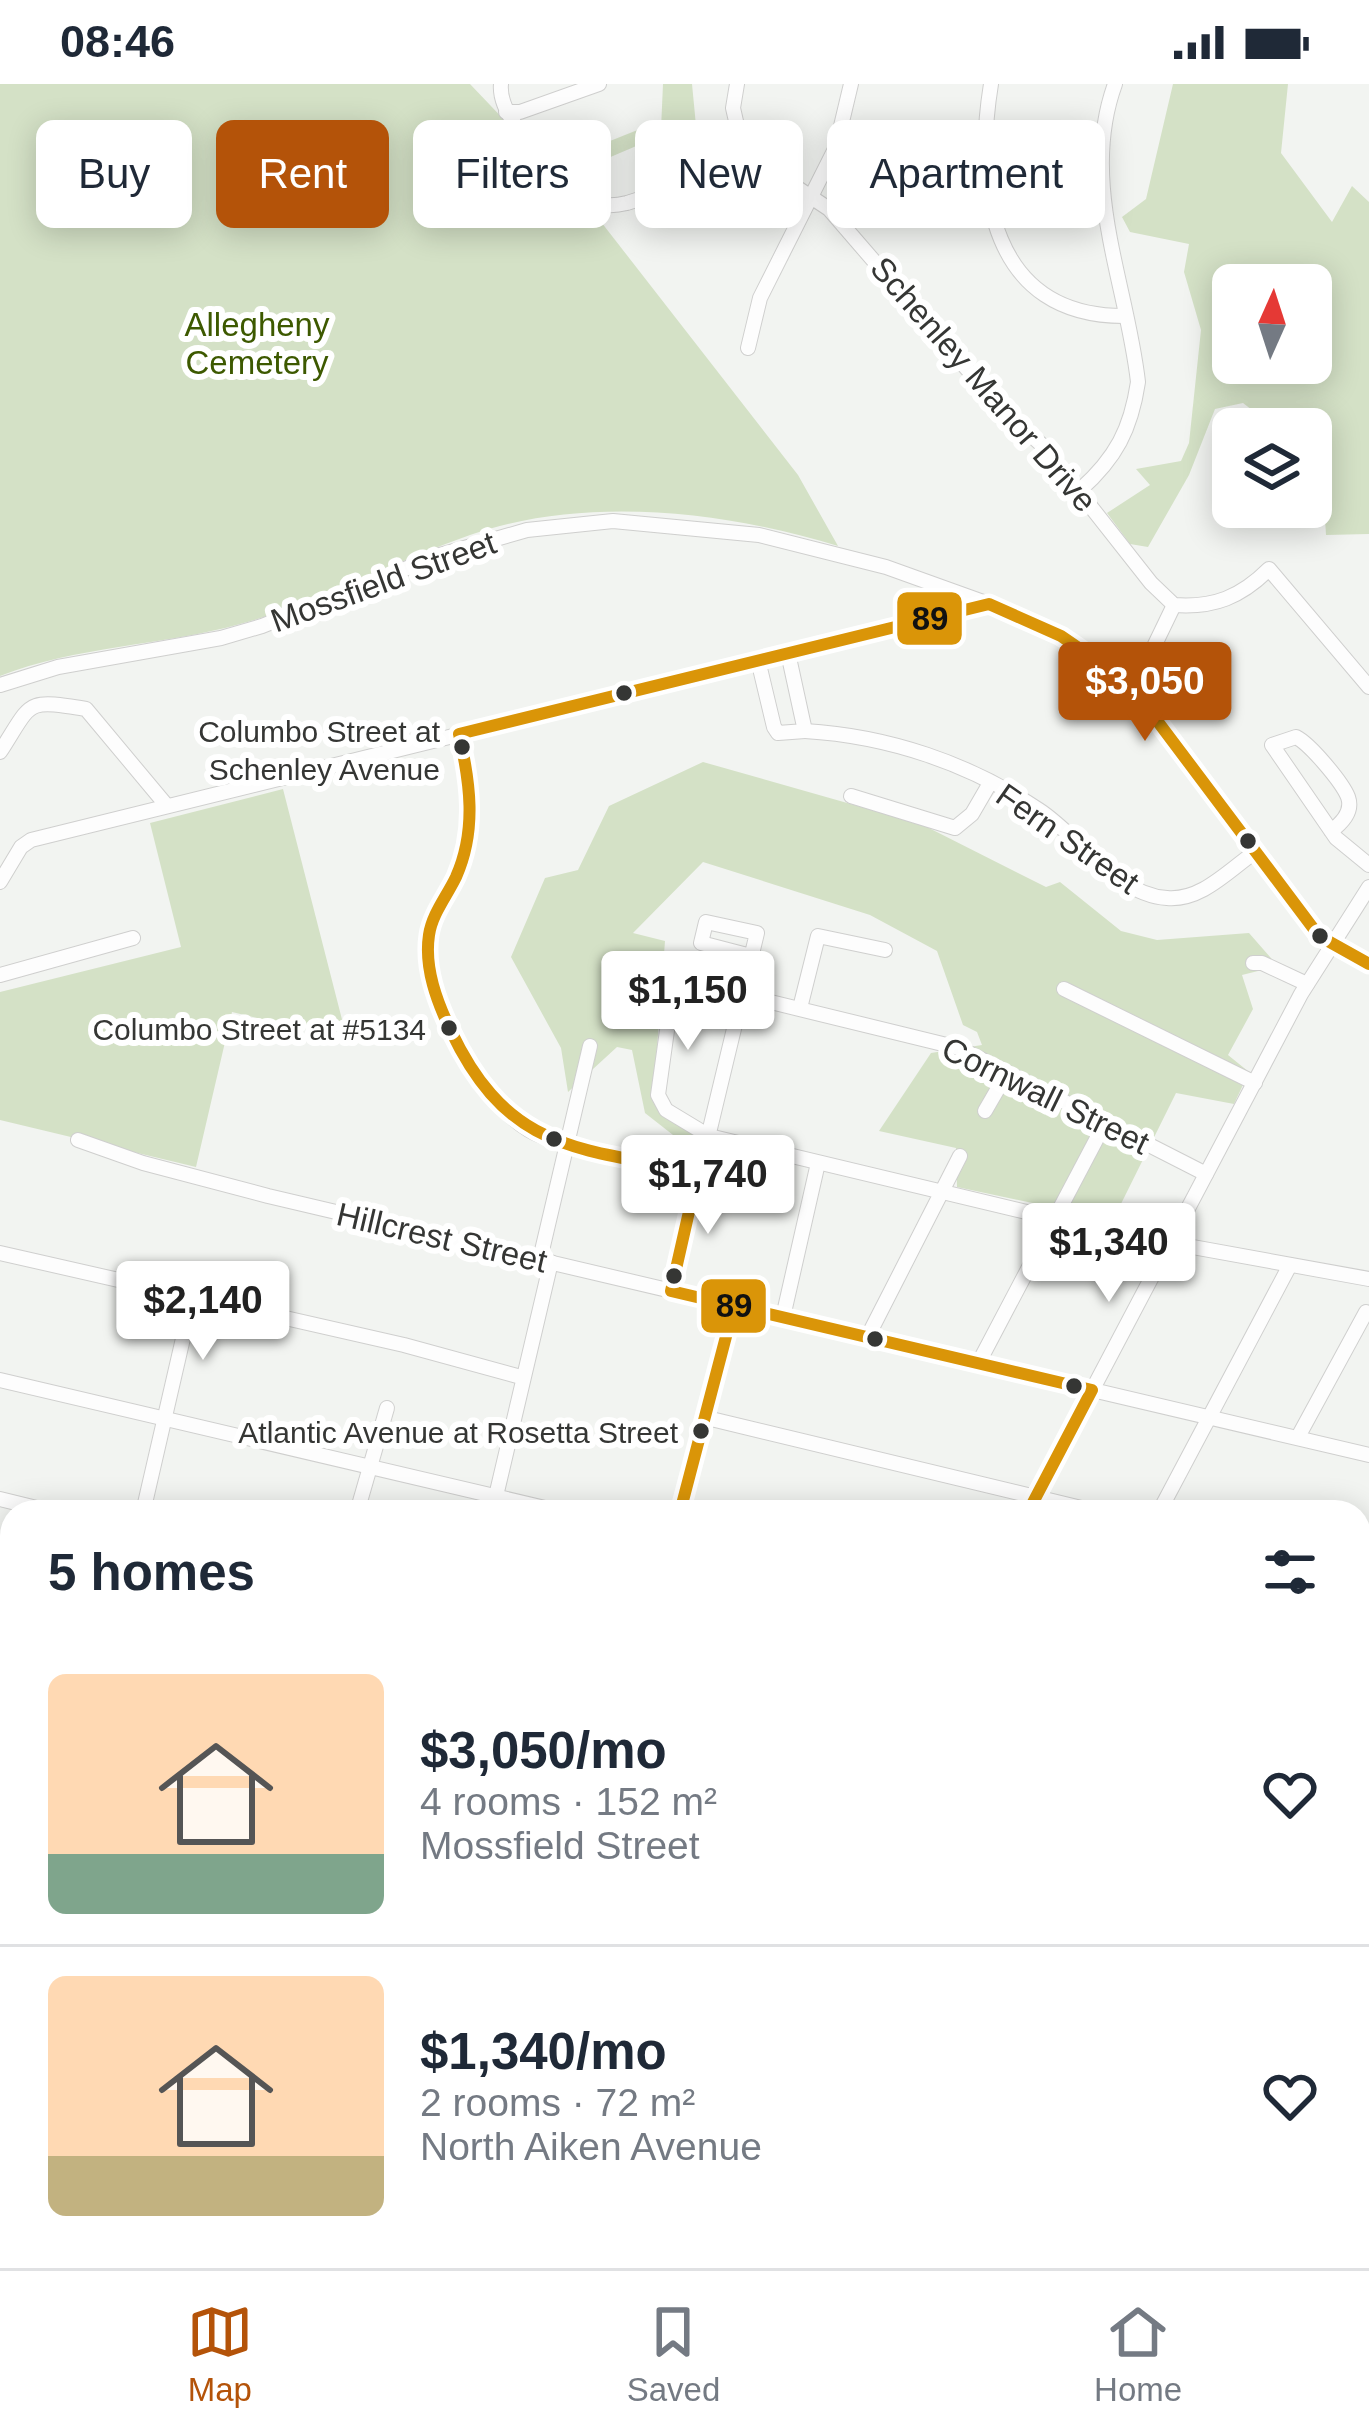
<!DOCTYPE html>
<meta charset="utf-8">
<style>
body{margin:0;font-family:Helvetica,sans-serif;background:#f6f6f7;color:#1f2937;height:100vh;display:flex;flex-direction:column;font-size:45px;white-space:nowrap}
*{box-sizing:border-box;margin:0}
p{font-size:39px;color:#747a83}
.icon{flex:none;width:66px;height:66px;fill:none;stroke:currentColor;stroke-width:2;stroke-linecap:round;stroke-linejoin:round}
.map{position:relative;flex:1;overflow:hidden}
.details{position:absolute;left:0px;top:1416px;width:1371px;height:768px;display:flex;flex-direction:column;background:#fff;border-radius:36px 36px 0 0;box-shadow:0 6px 30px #0003}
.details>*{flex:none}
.banner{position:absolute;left:36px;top:36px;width:1299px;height:108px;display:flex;gap:24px}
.needle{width:78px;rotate:3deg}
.buttons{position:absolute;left:1212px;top:180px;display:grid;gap:24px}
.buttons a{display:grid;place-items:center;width:120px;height:120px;border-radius:18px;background:#fff;box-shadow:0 6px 30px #0003;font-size:60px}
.price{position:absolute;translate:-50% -102px;padding:0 27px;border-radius:12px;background:#fff;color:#222;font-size:39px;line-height:78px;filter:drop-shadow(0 3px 6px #0008)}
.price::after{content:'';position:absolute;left:50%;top:72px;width:36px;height:27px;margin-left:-18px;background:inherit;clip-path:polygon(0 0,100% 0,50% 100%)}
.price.on{background:#b45309;color:#fff}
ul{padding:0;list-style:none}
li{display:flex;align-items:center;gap:36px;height:300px;padding:0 48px}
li+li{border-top:3px solid #e0e1e3}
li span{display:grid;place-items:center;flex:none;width:336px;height:240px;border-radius:18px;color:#555}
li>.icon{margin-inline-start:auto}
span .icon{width:144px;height:144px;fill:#fffc;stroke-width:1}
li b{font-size:51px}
h2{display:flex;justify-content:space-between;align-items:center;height:144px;padding:0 48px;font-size:51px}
.pill{padding:0 42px;border-radius:18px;background:#fff;box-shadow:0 6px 30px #0003;font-size:42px;line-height:108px}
.pill.on{background:#b45309;color:#fff}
.status{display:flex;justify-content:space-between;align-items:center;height:84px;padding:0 60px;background:#fff;direction:ltr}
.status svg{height:33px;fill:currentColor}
.tab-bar{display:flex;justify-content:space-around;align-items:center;height:168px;border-top:3px solid #e0e1e3;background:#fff;font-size:33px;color:#747a83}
.tab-bar a{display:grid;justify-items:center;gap:6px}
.tab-bar .on{color:#b45309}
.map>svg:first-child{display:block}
.green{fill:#d4e1c6;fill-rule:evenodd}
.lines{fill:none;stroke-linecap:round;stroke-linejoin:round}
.minor-casing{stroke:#cfcfce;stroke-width:16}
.major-casing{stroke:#cfcfce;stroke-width:20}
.minor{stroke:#fdfdfd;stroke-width:14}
.major{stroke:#fdfdfd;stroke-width:16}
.bus-1-casing{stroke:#fff;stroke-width:21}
.bus-1{stroke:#da9508;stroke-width:12}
.bus-dot{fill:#353634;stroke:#fff;stroke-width:4.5}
.labels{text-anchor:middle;stroke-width:12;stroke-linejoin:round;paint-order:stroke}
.bus-label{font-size:30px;fill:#353634;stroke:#fff;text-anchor:end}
.park-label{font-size:33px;fill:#3d5900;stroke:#fff}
.street-label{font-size:33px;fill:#353634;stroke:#fff}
.line-badge{stroke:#fff;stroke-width:4.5}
.pale-badge-label{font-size:33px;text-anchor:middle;font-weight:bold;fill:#111}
</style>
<div class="status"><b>08:46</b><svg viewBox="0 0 49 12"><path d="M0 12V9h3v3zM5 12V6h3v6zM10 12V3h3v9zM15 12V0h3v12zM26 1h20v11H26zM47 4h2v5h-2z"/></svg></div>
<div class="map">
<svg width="1369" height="2184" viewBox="0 0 1369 2184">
<rect width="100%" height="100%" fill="#f2f4f1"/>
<g class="green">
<path d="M0 0H470L598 134 798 391 838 462C724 427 585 411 470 451 393 478 319 519 240 540 161 562 76 562 0 592Z"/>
<polygon points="663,0 692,0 697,52 663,67 641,60 573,89 560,77 640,45 661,45"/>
<path d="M1173 0H1288L1281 69 1332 138 1352 102 1369 118V450L1326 451 1323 402 1311 377V345H1277L1243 319 1215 325 1189 391 1148 463 1130 460 1107 429 1150 401 1136 385 1181 377 1189 359 1201 246 1184 188 1189 160 1130 148 1122 133 1146 115ZM1233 201H1311V279H1233Z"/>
<polygon points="703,678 921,740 1046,803 1060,798 1121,847 1157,856 1249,849 1278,882 1242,891 1253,925 1228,971 1249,988 1234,1020 1176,1009 1113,1136 957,1103 956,1064 879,1047 931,969 982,961 977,948 963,941 937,867 870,831 703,778 633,849 665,857 653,1017 702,1052 696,1069 645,1029 632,966 617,963 568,1008 561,964 511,873 545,794 578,786 609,722"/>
<polygon points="283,705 347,955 232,928 196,1083 0,1036 0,908 181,863 150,739"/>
</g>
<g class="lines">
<defs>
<g id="minor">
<path d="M501 0C497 39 559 87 585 113 601 122 610 123 627 119L746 81 796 103 829 125 999 322 1043 362 1151 499 1174 521C1214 524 1241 513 1269 485L1369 603"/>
<polyline points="737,0 733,24 746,81"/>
<path d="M991 0C974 104 990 233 1125 232"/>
<polyline points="506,28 520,28 599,0"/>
<polyline points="748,264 760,214 836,63 851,0"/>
<path d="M1080 406C1116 374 1131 345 1138 298 1127 199 1079 99 1115 0"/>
<polyline points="758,576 774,643 778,649 805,647 788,569"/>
<polyline points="0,601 58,583 221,554 262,542 440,471 527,446 613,437 759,451 886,483 989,520 1061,552 1128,598 1319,852 1369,880"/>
<polyline points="1134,604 1174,521"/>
<path d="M805 647C888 652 969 679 1039 726 1079 752 1116 811 1167 814 1201 817 1228 787 1255 768"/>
<path d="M459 650C470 699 479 746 456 793 447 812 433 829 429 850 417 906 481 1018 529 1046 562 1065 656 1079 698 1088"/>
<path d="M0 668C33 617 24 615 86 625L167 722"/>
<polyline points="851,712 955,744 972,730 990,699"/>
<path d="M1331 747C1342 739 1353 727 1348 713 1342 698 1310 660 1296 653L1272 661 1336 754 1369 781"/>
<polyline points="0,798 21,763 31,756 989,520"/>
<polyline points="1253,879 1262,879 1307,900"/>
<polyline points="676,882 658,1011 666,1026 709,1052 1110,1148 1369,1195"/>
<polyline points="0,891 133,854"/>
<polyline points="1064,905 1255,999"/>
<polyline points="742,911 959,964 1206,1090"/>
<polyline points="800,924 818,852 885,866"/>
<polyline points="985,1027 1007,989"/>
<polyline points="78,1056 143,1079 268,1112 1369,1371"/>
<polyline points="0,1169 404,1261 521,1293"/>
<polyline points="540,1175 590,962"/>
<polyline points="671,1207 757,849 706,838 701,859 751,872"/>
<polyline points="783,1233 818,1079"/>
<polyline points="867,1254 960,1072"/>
<polyline points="978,1280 1105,1039"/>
<polyline points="0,1296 562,1428"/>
<polyline points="707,1334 1098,1428"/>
<polyline points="1298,1353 1366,1228"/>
<polyline points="496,1412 551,1178"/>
<polyline points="0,1415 53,1428"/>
<polyline points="143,1428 193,1211"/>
<polyline points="357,1428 387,1324"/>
<polyline points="680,1428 734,1222"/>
<polyline points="1028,1428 1301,910 1369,803"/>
<polyline points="1159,1428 1290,1181"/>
<polyline points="1359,1505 1369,1508"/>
<polyline points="0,1536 12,1539"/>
<polyline points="1359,1609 1369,1611"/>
<polyline points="1359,1714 1369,1716"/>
<polyline points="1359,1797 1369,1779"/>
<polyline points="1359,1818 1369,1823"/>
<polyline points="1359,2048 1369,2029"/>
<polyline points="0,2087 12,2089"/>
<polyline points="543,2172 617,2184"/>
<polyline points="1261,2172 1294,2184"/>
<polyline points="5,2184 12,2139"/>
<polyline points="204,2184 206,2172"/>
<polyline points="353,2184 354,2172"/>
<polyline points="524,2184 526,2172"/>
<polyline points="687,2184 689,2172"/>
<polyline points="848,2184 851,2172"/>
<polyline points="1010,2184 1014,2172"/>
<polyline points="1160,2184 1167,2172"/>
</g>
<g id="major">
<polyline points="0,1660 12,1663"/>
<polyline points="1359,1901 1369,1906"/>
</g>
</defs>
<use href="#minor" class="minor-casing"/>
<use href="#major" class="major-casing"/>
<use href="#minor" class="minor"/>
<use href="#major" class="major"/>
<defs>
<g id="bus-1">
<polyline points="680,1428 734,1222"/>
<path d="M1028 1428 1092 1306 671 1207 698 1088C580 1064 509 1069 451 947 437 918 424 884 429 851 432 830 447 812 456 793 477 746 470 698 459 650L989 520 1061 552 1128 598 1319 852 1369 880"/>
</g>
</defs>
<use href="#bus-1" class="bus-1-casing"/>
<use href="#bus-1" class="bus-1"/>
</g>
<g class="bus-dot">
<circle cx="624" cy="609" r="10"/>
<circle cx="462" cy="663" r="10"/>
<circle cx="1248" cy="757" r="10"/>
<circle cx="1320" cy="852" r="10"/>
<circle cx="449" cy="944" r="10"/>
<circle cx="554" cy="1055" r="10"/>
<circle cx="674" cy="1192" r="10"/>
<circle cx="875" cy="1255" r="10"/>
<circle cx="1074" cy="1302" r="10"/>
<circle cx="701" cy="1347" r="10"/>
</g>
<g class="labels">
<g class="bus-label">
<text x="440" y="658">Columbo Street at<tspan x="440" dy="38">Schenley Avenue</tspan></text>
<text x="426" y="956">Columbo Street at #5134</text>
<text x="678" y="1359">Atlantic Avenue at Rosetta Street</text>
</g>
<g class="park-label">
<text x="257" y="252">Allegheny<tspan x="257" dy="38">Cemetery</tspan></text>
</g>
<g class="street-label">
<text transform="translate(984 300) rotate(49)" y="12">Schenley Manor Drive</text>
<text transform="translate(383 497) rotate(-20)" y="12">Mossfield Street</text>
<text transform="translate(1068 754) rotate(35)" y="12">Fern Street</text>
<text transform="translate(1046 1011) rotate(26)" y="12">Cornwall Street</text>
<text transform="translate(442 1153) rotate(13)" y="12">Hillcrest Street</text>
</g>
</g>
<g class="line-badge">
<rect x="895" y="506" width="69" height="57" rx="12" fill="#da9508"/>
<rect x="699" y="1193" width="69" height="58" rx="12" fill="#da9508"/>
</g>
<g class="pale-badge-label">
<text x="930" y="546">89</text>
<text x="734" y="1233">89</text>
</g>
</svg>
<div class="buttons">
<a><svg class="needle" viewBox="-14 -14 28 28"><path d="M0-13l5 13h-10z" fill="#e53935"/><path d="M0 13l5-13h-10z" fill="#747a83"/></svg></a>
<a><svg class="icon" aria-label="layers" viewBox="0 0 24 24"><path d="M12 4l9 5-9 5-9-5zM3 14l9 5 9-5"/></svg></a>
</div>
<b class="price on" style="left:1145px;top:660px">$3,050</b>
<b class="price" style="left:688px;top:969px">$1,150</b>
<b class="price" style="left:708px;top:1153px">$1,740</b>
<b class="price" style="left:1109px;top:1221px">$1,340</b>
<b class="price" style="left:203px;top:1279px">$2,140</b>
<div class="banner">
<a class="pill">Buy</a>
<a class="pill on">Rent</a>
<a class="pill">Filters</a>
<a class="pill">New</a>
<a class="pill">Apartment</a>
</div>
<section class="details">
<h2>5 homes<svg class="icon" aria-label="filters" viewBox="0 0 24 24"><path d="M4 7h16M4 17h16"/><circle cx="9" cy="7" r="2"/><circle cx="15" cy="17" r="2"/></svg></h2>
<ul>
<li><span style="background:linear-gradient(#ffd9b3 75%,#7fa58c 0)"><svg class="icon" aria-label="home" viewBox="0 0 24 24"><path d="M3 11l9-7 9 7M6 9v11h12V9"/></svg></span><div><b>$3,050/mo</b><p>4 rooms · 152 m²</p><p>Mossfield Street</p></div><svg class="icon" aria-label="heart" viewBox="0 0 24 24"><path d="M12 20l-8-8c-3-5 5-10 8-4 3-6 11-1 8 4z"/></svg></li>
<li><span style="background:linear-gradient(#ffd9b3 75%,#c2b280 0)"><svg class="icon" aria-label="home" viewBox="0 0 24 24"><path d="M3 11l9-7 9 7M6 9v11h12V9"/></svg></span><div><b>$1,340/mo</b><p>2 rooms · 72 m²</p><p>North Aiken Avenue</p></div><svg class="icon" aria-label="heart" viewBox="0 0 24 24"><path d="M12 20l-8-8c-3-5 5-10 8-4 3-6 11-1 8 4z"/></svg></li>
</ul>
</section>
</div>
<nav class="tab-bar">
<a class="on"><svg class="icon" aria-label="map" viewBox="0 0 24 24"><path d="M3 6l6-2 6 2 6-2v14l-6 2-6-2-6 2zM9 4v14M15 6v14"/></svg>Map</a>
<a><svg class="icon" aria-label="saved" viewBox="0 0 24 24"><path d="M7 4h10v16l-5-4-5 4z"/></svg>Saved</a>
<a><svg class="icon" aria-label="home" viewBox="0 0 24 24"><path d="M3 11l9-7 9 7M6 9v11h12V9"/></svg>Home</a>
</nav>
